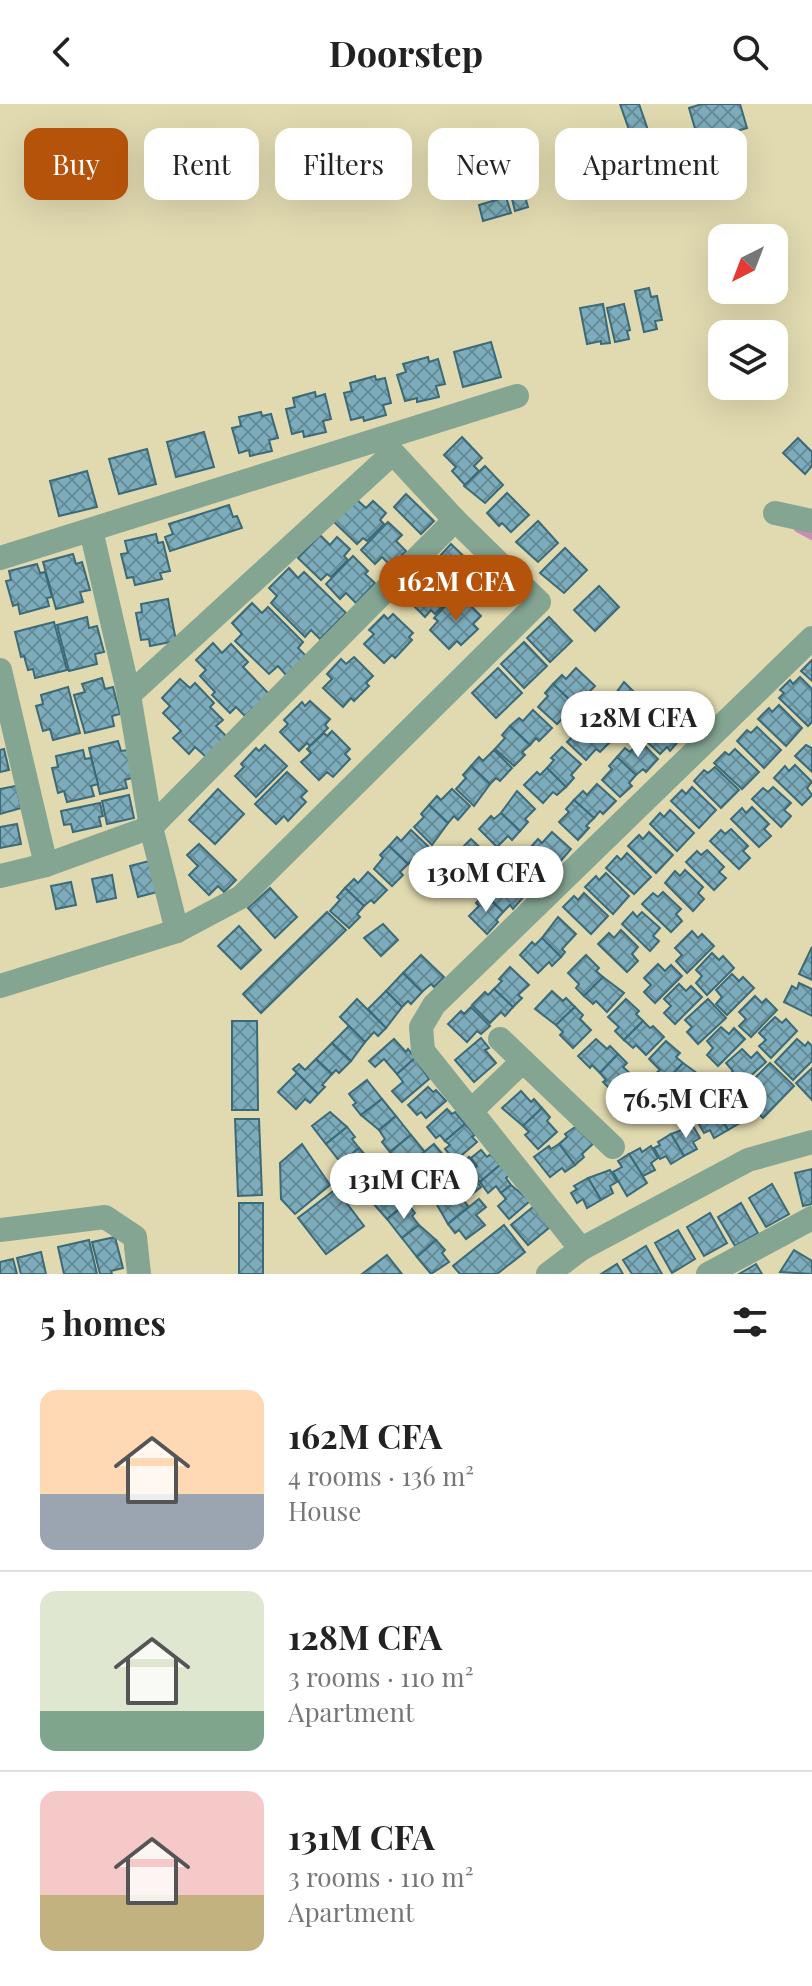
<!DOCTYPE html>
<meta charset="utf-8">
<style>
body{margin:0;font-family:"Playfair Display",serif;background:#f6f6f6;color:#222;height:100vh;display:flex;flex-direction:column;font-size:30px;white-space:nowrap}
*{box-sizing:border-box;margin:0}
p{font-size:26px;color:#767676}
.icon{flex:none;width:44px;height:44px;fill:none;stroke:currentColor;stroke-width:2;stroke-linecap:round;stroke-linejoin:round}
.map{position:relative;height:1170px;overflow:hidden}
.panel{display:flex;flex-direction:column;background:#fff;flex:1}
.panel>*{flex:none}
.guide{position:absolute;left:24px;top:24px;width:764px;height:72px;display:flex;gap:16px}
.needle{width:52px;rotate:222deg}
.fabs{position:absolute;left:708px;top:120px;display:grid;gap:16px}
.fabs a{display:grid;place-items:center;width:80px;height:80px;border-radius:16px;background:#fff;box-shadow:0 8px 32px #0002;font-size:40px}
.price{position:absolute;translate:-50% -68px;padding:0 18px;border-radius:28px;background:#fff;color:#222;font-size:26px;line-height:52px;filter:drop-shadow(0 2px 4px #0008)}
.price::after{content:'';position:absolute;left:50%;top:48px;width:24px;height:18px;margin-left:-12px;background:inherit;clip-path:polygon(0 0,100% 0,50% 100%)}
.price.on{background:#b45309;color:#fff}
ul{padding:0;list-style:none}
li{display:flex;align-items:center;gap:24px;height:200px;padding:0 40px}
li+li{border-top:2px solid #e0e0e0}
li span{display:grid;place-items:center;flex:none;width:224px;height:160px;border-radius:16px;color:#555}
li>.icon{margin-inline-start:auto}
span .icon{width:96px;height:96px;fill:#fffc;stroke-width:1}
li b{font-size:34px}
h2{display:flex;justify-content:space-between;align-items:center;height:96px;padding:0 40px;font-size:34px}
.pill{padding:0 28px;border-radius:16px;background:#fff;box-shadow:0 8px 32px #0002;font-size:28px;line-height:72px}
.pill.on{background:#b45309;color:#fff}
header{display:flex;justify-content:space-between;align-items:center;height:104px;padding:0 40px;background:#fff;font-size:36px;font-weight:700}
.map>svg:first-child{display:block}
.lines{fill:none;stroke-linecap:round;stroke-linejoin:round}
.stream{stroke:#ce8ab7;stroke-width:6}
.building{fill:url(#building-cross-hatch);stroke:#3b6a78;stroke-width:2}
.minor{stroke:#84a592;stroke-width:24}
</style>
<header><svg class="icon" aria-label="back" viewBox="0 0 24 24"><path d="M15 5l-7 7 7 7"/></svg>Doorstep<svg class="icon" aria-label="search" viewBox="0 0 24 24"><circle cx="10" cy="10" r="6"/><path d="M15 15l6 6"/></svg></header>
<div class="map">
<svg width="812" height="1170" viewBox="0 0 812 1170">
<defs>
<pattern id="building-cross-hatch" width="8" height="8" patternUnits="userSpaceOnUse" patternTransform="scale(2)"><rect width="8" height="8" fill="#7dadbc"/><path d="M0 0l8 8M0 8l8-8" fill="none" stroke="#668c97"/></pattern>
</defs>
<rect width="100%" height="100%" fill="#e1dab0"/>
<g class="lines">
<polyline class="stream" points="797,425 812,433"/>
</g>
<g class="building">
<polygon points="620,0 639,0 660,61 643,66"/>
<polygon points="702,0 740,0 747,24 699,38 689,4"/>
<polygon points="477,40 492,47 474,82 459,74"/>
<polygon points="513,56 524,86 506,93 496,62"/>
<polygon points="525,92 528,103 515,107 512,95"/>
<polygon points="506,93 511,109 483,117 479,101"/>
<polygon points="649,184 651,193 657,192 662,216 655,217 657,225 644,228 635,187"/>
<polygon points="603,200 610,239 601,240 601,237 587,240 580,204"/>
<polygon points="624,200 630,226 627,227 629,235 615,238 607,204"/>
<polygon points="491,238 501,273 463,283 454,248"/>
<polygon points="428,253 429,258 438,255 445,280 436,282 439,293 417,298 417,294 405,297 397,271 406,268 403,260"/>
<polygon points="375,272 376,276 385,274 391,299 383,301 386,311 364,317 363,313 351,316 344,289 352,287 350,279"/>
<polygon points="315,288 316,293 325,290 331,315 323,317 326,328 304,333 303,327 292,330 286,305 295,303 293,294"/>
<polygon points="261,308 262,312 271,310 278,334 269,336 272,347 250,352 249,346 239,349 232,324 241,322 239,313"/>
<polygon points="204,328 214,363 176,373 167,338"/>
<polygon points="462,333 482,354 474,362 479,367 465,381 452,367 456,363 444,351"/>
<polygon points="798,334 812,348 812,362 805,370 783,349"/>
<polygon points="147,345 156,380 119,390 109,355"/>
<polygon points="485,362 503,381 485,399 464,382"/>
<polygon points="87,367 97,403 59,412 50,377"/>
<polygon points="507,389 529,411 511,428 502,419 499,422 487,409"/>
<polygon points="406,390 434,417 421,430 394,403"/>
<polygon points="356,395 366,404 373,397 386,409 380,416 384,420 367,437 363,434 357,440 334,418"/>
<polygon points="229,401 233,413 237,412 242,424 170,447 165,433 173,430 169,420"/>
<polygon points="538,417 558,439 538,458 516,438"/>
<polygon points="388,418 402,431 396,437 406,447 391,462 382,453 375,460 361,446"/>
<polygon points="156,430 158,439 163,438 170,467 160,469 162,475 135,481 133,473 127,474 121,450 128,449 125,437"/>
<polygon points="320,431 330,441 337,433 350,445 344,452 348,456 331,473 327,470 321,476 298,454"/>
<polygon points="451,440 480,468 466,482 438,454"/>
<polygon points="565,444 587,466 564,489 540,469"/>
<polygon points="73,450 76,460 82,458 90,486 80,488 83,498 56,505 43,458"/>
<polygon points="353,452 368,467 365,470 375,479 356,499 346,489 340,495 326,480"/>
<polygon points="37,460 40,469 45,468 52,493 47,494 49,502 20,510 18,500 13,502 6,477 11,476 9,467"/>
<polygon points="289,464 298,474 304,468 346,509 320,535 311,526 305,533 271,499 277,492 269,484"/>
<polygon points="424,468 434,478 442,470 454,482 448,489 453,493 435,510 431,506 425,513 402,490"/>
<polygon points="599,482 619,503 595,527 574,506"/>
<polygon points="462,493 481,512 473,520 478,525 461,541 457,537 449,545 430,526 438,517 434,514 450,497 454,501"/>
<polygon points="168,495 176,537 150,542 149,535 141,536 136,509 142,508 141,500"/>
<polygon points="252,499 262,509 268,503 303,538 298,544 306,552 286,571 278,562 269,570 235,537 242,530 232,519"/>
<polygon points="393,510 413,529 409,533 412,536 395,554 392,551 384,559 364,540 374,530 369,526 384,511 388,515"/>
<polygon points="87,513 89,524 97,522 104,548 95,550 97,560 69,567 57,521"/>
<polygon points="549,513 572,537 550,558 527,534"/>
<polygon points="54,518 67,566 35,574 33,565 28,566 24,552 21,553 15,528"/>
<polygon points="524,538 547,562 524,584 501,560"/>
<polygon points="213,539 222,549 231,540 248,558 243,563 269,590 245,612 236,603 230,609 212,591 215,588 200,572 206,566 196,556"/>
<polygon points="354,553 373,572 366,579 369,582 354,597 351,594 343,603 323,584 332,575 327,570 341,555 346,560"/>
<polygon points="812,556 812,577 801,567"/>
<polygon points="498,564 522,589 496,614 472,589"/>
<polygon points="576,564 595,582 582,595 579,592 573,599 553,580 562,571 566,575"/>
<polygon points="800,573 812,585 812,618 808,622 779,594 784,589 780,586 790,576 793,580"/>
<polygon points="102,574 105,585 113,583 120,610 112,612 114,622 85,629 74,591 85,588 82,580"/>
<polygon points="180,575 190,584 195,579 214,599 210,603 223,616 216,622 227,633 206,653 195,643 189,650 173,634 181,627 163,609 170,602 162,594"/>
<polygon points="624,578 642,596 633,607 636,610 627,618 608,600"/>
<polygon points="553,580 573,599 565,606 568,609 557,620 538,603 548,592 545,589"/>
<polygon points="68,583 80,629 53,636 50,625 43,627 36,602 43,600 41,591"/>
<polygon points="310,597 330,615 325,621 328,624 310,642 307,639 299,647 280,628 288,620 284,616 302,598 305,602"/>
<polygon points="605,600 624,617 614,628 617,631 609,639 590,621 597,614 594,611"/>
<polygon points="779,601 802,624 786,642 758,615 769,604 772,608"/>
<polygon points="533,606 552,624 539,637 536,634 530,641 510,622 519,614 523,617"/>
<polygon points="664,616 682,633 670,647 667,643 660,650 641,632 649,623 654,627"/>
<polygon points="590,621 609,639 600,648 596,645 586,656 567,638 580,625 583,628"/>
<polygon points="510,622 530,641 522,648 525,651 514,662 495,645 505,634 502,631"/>
<polygon points="757,623 781,646 764,664 737,637 747,626 751,629"/>
<polygon points="332,627 350,645 345,650 350,655 333,673 327,668 319,676 301,658 311,649 307,645 324,629 327,632"/>
<polygon points="118,637 121,647 128,646 135,673 125,676 127,684 100,690 89,644"/>
<polygon points="640,637 658,655 646,668 643,665 636,671 617,653 625,644 630,648"/>
<polygon points="265,641 287,662 256,693 235,672 244,663 241,660 256,644 259,647"/>
<polygon points="806,641 812,644 812,668 795,652"/>
<polygon points="562,643 581,660 571,671 574,674 566,683 547,664 554,656 551,654"/>
<polygon points="4,645 9,666 0,668 0,646"/>
<polygon points="735,645 759,668 742,685 714,659 725,648 729,651"/>
<polygon points="83,646 85,655 91,654 98,680 91,682 94,692 67,698 64,687 58,689 52,664 58,663 56,652"/>
<polygon points="494,646 512,664 500,677 496,674 490,680 471,662 479,653 483,657"/>
<polygon points="617,653 636,671 629,679 632,682 620,693 602,676 612,665 609,662"/>
<polygon points="795,661 812,678 807,684 812,691 802,701 774,674 785,662 789,667"/>
<polygon points="471,662 490,680 474,702 456,685 466,674 463,671"/>
<polygon points="715,663 739,686 721,704 694,677 704,666 708,669"/>
<polygon points="547,664 566,683 557,691 553,688 543,699 524,681 537,668 540,671"/>
<polygon points="287,668 307,687 301,693 306,698 288,717 284,712 276,720 255,700"/>
<polygon points="597,680 616,697 603,710 600,707 594,714 574,696 583,687 587,691"/>
<polygon points="16,682 21,704 0,710 0,685"/>
<polygon points="692,683 716,706 699,724 671,697 682,686 686,690"/>
<polygon points="773,683 791,699 784,706 791,712 781,723 752,695 763,684 768,688"/>
<polygon points="218,685 244,710 215,740 189,716"/>
<polygon points="452,685 470,702 458,716 454,712 448,719 429,701 437,692 441,696"/>
<polygon points="517,687 535,705 525,715 528,718 520,727 501,709"/>
<polygon points="129,691 134,714 107,720 102,697"/>
<polygon points="574,696 594,714 586,722 589,724 578,736 559,718 569,708 566,705"/>
<polygon points="100,699 103,712 99,713 101,722 73,728 71,720 64,721 61,707"/>
<polygon points="429,701 448,719 432,741 414,723 424,713 421,710"/>
<polygon points="752,703 769,720 764,725 771,732 759,743 731,715 742,704 746,709"/>
<polygon points="670,706 694,729 677,747 650,720 660,709 664,713"/>
<polygon points="501,709 520,727 512,736 508,732 497,743 479,725 491,712 494,715"/>
<polygon points="17,720 21,740 0,744 0,723"/>
<polygon points="731,725 748,742 743,747 750,754 739,765 710,737 721,726 725,730"/>
<polygon points="411,726 430,744 417,757 414,754 408,760 389,742 397,733 401,737"/>
<polygon points="552,728 571,745 559,759 555,756 549,762 530,744 538,735 542,739"/>
<polygon points="649,728 673,751 656,769 628,742 639,731 643,735"/>
<polygon points="471,735 489,752 479,763 482,766 474,775 455,756 462,748 460,746"/>
<polygon points="199,740 236,776 224,788 218,782 209,791 189,771 198,762 187,751"/>
<polygon points="389,742 408,760 400,768 403,771 392,782 374,765 383,754 380,751"/>
<polygon points="530,744 549,762 541,770 544,772 533,784 515,767 525,756 522,753"/>
<polygon points="707,746 724,763 719,768 726,774 714,786 686,758 697,747 701,751"/>
<polygon points="627,749 651,773 634,790 606,764 617,752 621,756"/>
<polygon points="153,756 161,787 138,793 130,762"/>
<polygon points="455,756 474,775 465,783 461,780 451,791 433,773 445,760 448,763"/>
<polygon points="685,766 703,783 698,789 704,795 693,807 665,779 675,767 680,772"/>
<polygon points="368,768 387,786 374,799 371,796 364,802 345,784 354,775 358,779"/>
<polygon points="606,769 629,792 613,810 585,783 596,772 599,776"/>
<polygon points="112,771 116,794 97,798 92,775"/>
<polygon points="507,774 525,791 513,805 510,801 503,808 484,790 492,781 496,785"/>
<polygon points="71,778 76,801 56,805 51,782"/>
<polygon points="270,784 297,813 275,834 248,804"/>
<polygon points="345,784 364,802 357,810 360,813 349,824 330,807 340,796 337,793"/>
<polygon points="663,788 681,805 676,810 682,817 671,828 642,800 653,789 658,793"/>
<polygon points="584,789 608,812 591,830 563,803 574,792 578,796"/>
<polygon points="484,790 503,808 496,816 498,818 487,830 469,812 479,802 476,799"/>
<polygon points="327,808 346,826 261,909 243,890"/>
<polygon points="633,808 637,813 642,808 660,824 653,832 659,837 650,847 622,820"/>
<polygon points="558,813 576,830 562,845 565,848 561,853 542,834"/>
<polygon points="383,820 398,836 381,852 364,834"/>
<polygon points="239,822 261,846 241,865 218,842"/>
<polygon points="621,826 638,843 632,850 638,857 627,868 598,840 609,829 614,834"/>
<polygon points="692,827 698,834 702,830 714,842 687,869 676,857 682,851 675,844"/>
<polygon points="542,834 561,853 552,862 549,858 538,869 520,851 532,838 535,841"/>
<polygon points="812,843 812,876 799,870"/>
<polygon points="712,849 719,856 723,852 734,864 707,891 696,879 702,872 696,866"/>
<polygon points="421,851 444,873 434,883 431,880 422,888 403,869"/>
<polygon points="586,851 599,864 596,867 603,873 584,892 576,884 579,880 568,869"/>
<polygon points="658,860 665,867 671,861 682,872 655,899 644,888 651,881 644,874"/>
<polygon points="510,863 529,881 518,891 522,894 513,903 494,885 502,877 499,875"/>
<polygon points="403,869 422,888 411,900 408,897 402,903 386,887"/>
<polygon points="732,870 739,877 743,873 754,884 727,911 716,900 722,893 716,886"/>
<polygon points="603,873 624,889 607,908 596,897 593,900 584,892"/>
<polygon points="799,879 812,885 812,912 784,898 792,882 797,885"/>
<polygon points="679,880 686,887 691,882 702,893 675,920 664,909 671,902 664,895"/>
<polygon points="494,885 513,903 505,912 501,908 490,919 472,901 485,888 488,891"/>
<polygon points="386,887 402,903 386,924 368,905"/>
<polygon points="552,887 563,897 566,894 575,903 556,921 535,905"/>
<polygon points="755,892 762,899 766,895 777,906 751,933 739,922 746,915 739,908"/>
<polygon points="357,895 386,924 378,932 374,928 365,938 340,913"/>
<polygon points="626,895 639,907 636,910 643,917 624,936 615,927 619,923 608,913"/>
<polygon points="708,895 726,914 698,940 687,928 692,923 685,916"/>
<polygon points="471,903 490,922 481,930 477,927 467,938 448,920 461,907 464,910"/>
<polygon points="575,903 583,911 580,915 591,926 573,944 560,931 563,928 556,921"/>
<polygon points="775,913 782,919 786,915 797,927 771,954 759,942 766,936 759,929"/>
<polygon points="232,917 257,917 258,1006 232,1006"/>
<polygon points="643,917 650,924 653,922 664,933 646,951 636,941 633,944 624,936"/>
<polygon points="349,922 365,938 351,957 332,939"/>
<polygon points="721,923 729,930 734,924 745,935 718,962 707,951 713,944 707,937"/>
<polygon points="481,934 489,944 485,946 496,959 474,978 455,956"/>
<polygon points="394,935 406,948 408,945 415,954 397,970 384,955 375,963 369,957"/>
<polygon points="596,935 607,945 610,942 618,950 600,969 592,961 590,964 578,952"/>
<polygon points="797,935 805,942 808,938 812,942 812,957 793,976 775,958"/>
<polygon points="666,937 680,949 676,953 683,959 665,978 656,969 660,966 649,955"/>
<polygon points="332,939 351,957 339,969 336,966 332,970 316,955"/>
<polygon points="742,945 751,954 757,948 766,958 737,984 727,973 733,967 726,959"/>
<polygon points="618,950 627,959 623,963 634,973 617,992 603,978 606,976 600,969"/>
<polygon points="415,954 429,975 402,998 392,987 403,978 397,970"/>
<polygon points="316,955 332,970 322,981 325,983 318,990 293,965 299,960 305,966"/>
<polygon points="683,959 705,975 687,993 677,983 674,986 665,978"/>
<polygon points="770,959 794,982 763,1014 739,990"/>
<polygon points="812,964 812,996 796,979"/>
<polygon points="297,969 318,990 310,999 305,995 296,1005 278,988"/>
<polygon points="638,974 647,983 644,987 654,997 637,1016 623,1003 627,999 620,993"/>
<polygon points="367,976 382,995 361,1011 353,1001 356,999 349,990"/>
<polygon points="428,983 433,988 436,986 446,997 426,1014 421,1008 417,1011 408,1001"/>
<polygon points="521,987 531,998 534,995 542,1004 523,1022 502,1004"/>
<polygon points="382,995 396,1012 379,1026 361,1011"/>
<polygon points="737,995 744,1007 736,1012 740,1019 728,1026 715,1004"/>
<polygon points="542,1004 550,1013 547,1017 557,1028 538,1045 525,1031 529,1028 523,1022"/>
<polygon points="715,1004 728,1026 714,1034 710,1026 704,1029 697,1017"/>
<polygon points="447,1005 452,1010 455,1008 465,1020 445,1037 440,1031 436,1034 427,1023"/>
<polygon points="330,1008 347,1023 326,1040 312,1022"/>
<polygon points="396,1012 411,1031 390,1048 382,1038 385,1035 379,1026"/>
<polygon points="235,1015 259,1015 262,1091 238,1092"/>
<polygon points="465,1020 475,1031 472,1033 477,1038 455,1057 445,1045 450,1041 445,1037"/>
<polygon points="578,1021 593,1040 582,1050 584,1053 575,1061 559,1040 567,1033 565,1030"/>
<polygon points="693,1022 700,1034 693,1038 697,1045 684,1052 671,1030"/>
<polygon points="347,1023 355,1033 352,1035 359,1044 341,1059 326,1040"/>
<polygon points="671,1030 684,1052 671,1060 666,1052 660,1055 654,1044 660,1041 658,1038"/>
<polygon points="411,1031 425,1048 406,1063 390,1048"/>
<polygon points="302,1040 330,1081 295,1110 281,1095 280,1059"/>
<polygon points="434,1040 450,1059 419,1084 403,1065"/>
<polygon points="559,1040 575,1061 565,1068 562,1064 550,1073 534,1053 549,1042 551,1045"/>
<polygon points="651,1042 658,1054 651,1059 655,1066 643,1072 629,1050 640,1044 642,1048"/>
<polygon points="359,1044 368,1054 371,1052 377,1060 356,1077 341,1059"/>
<polygon points="481,1046 487,1053 491,1050 500,1061 480,1078 470,1068 477,1062 471,1054"/>
<polygon points="629,1050 647,1079 627,1092 613,1068 622,1063 618,1057"/>
<polygon points="469,1053 476,1061 459,1075 453,1066"/>
<polygon points="377,1060 385,1070 382,1073 390,1083 372,1098 356,1077"/>
<polygon points="500,1061 509,1071 506,1074 511,1081 501,1089 496,1082 488,1089 480,1078"/>
<polygon points="812,1065 812,1100 803,1102 795,1069"/>
<polygon points="610,1066 617,1078 610,1082 613,1089 601,1096 588,1074"/>
<polygon points="440,1067 454,1085 436,1099 419,1084"/>
<polygon points="471,1070 481,1083 472,1090 462,1078"/>
<polygon points="588,1074 601,1096 587,1104 583,1095 577,1099 571,1089 577,1085 574,1082"/>
<polygon points="772,1080 789,1110 766,1123 749,1094"/>
<polygon points="511,1081 530,1097 509,1115 498,1102 506,1095 501,1089"/>
<polygon points="390,1083 407,1099 387,1115 372,1098"/>
<polygon points="336,1085 364,1122 326,1150 298,1114"/>
<polygon points="454,1085 469,1103 448,1120 436,1099"/>
<polygon points="479,1095 486,1103 476,1111 485,1121 466,1135 459,1126 455,1129 448,1120"/>
<rect x="239" y="1099" width="24" height="71"/>
<polygon points="407,1099 415,1109 412,1112 419,1121 402,1134 387,1115"/>
<polygon points="741,1099 758,1129 735,1142 718,1113"/>
<polygon points="533,1103 550,1123 528,1141 511,1121"/>
<polygon points="710,1109 727,1139 704,1152 687,1123"/>
<polygon points="419,1121 436,1136 417,1153 402,1134"/>
<polygon points="504,1121 525,1148 497,1170 460,1170 453,1162"/>
<polygon points="678,1126 695,1155 672,1169 655,1139"/>
<polygon points="115,1133 123,1164 111,1167 112,1170 100,1170 92,1138"/>
<polygon points="89,1136 97,1170 64,1170 58,1143"/>
<polygon points="436,1136 445,1146 442,1149 449,1158 431,1170 417,1153"/>
<polygon points="646,1142 662,1170 632,1170 623,1156"/>
<polygon points="794,1146 812,1157 812,1170 780,1168"/>
<polygon points="41,1148 46,1170 21,1170 17,1154"/>
<polygon points="387,1151 402,1170 362,1170"/>
<polygon points="13,1155 17,1170 0,1170 0,1158"/>
<polygon points="617,1160 623,1170 601,1170"/>
<polygon points="756,1160 762,1170 739,1170"/>
</g>
<g class="lines">
<g class="minor">
<polyline points="775,409 812,417"/>
<polyline points="91,426 129,591 151,723 177,827"/>
<polyline points="0,454 517,292"/>
<polyline points="0,566 46,761"/>
<polyline points="0,772 46,761 151,723 455,416"/>
<polyline points="0,882 177,827 241,793 539,498 455,416 393,349 129,591"/>
<polyline points="500,935 613,1043"/>
<polyline points="471,1007 523,957"/>
<polyline points="0,1126 105,1113 135,1133 139,1170"/>
<polyline points="581,1145 423,947 421,923 434,901 812,534"/>
<polyline points="548,1170 581,1145 748,1056 812,1038"/>
<polyline points="708,1170 812,1114"/>
</g>
</g>
</svg>
<div class="fabs">
<a><svg class="needle" viewBox="-14 -14 28 28"><path d="M0-13l5 13h-10z" fill="#e53935"/><path d="M0 13l5-13h-10z" fill="#767676"/></svg></a>
<a><svg class="icon" aria-label="layers" viewBox="0 0 24 24"><path d="M12 4l9 5-9 5-9-5zM3 14l9 5 9-5"/></svg></a>
</div>
<b class="price on" style="left:456px;top:519px">162M CFA</b>
<b class="price" style="left:638px;top:655px">128M CFA</b>
<b class="price" style="left:486px;top:810px">130M CFA</b>
<b class="price" style="left:686px;top:1036px">76.5M CFA</b>
<b class="price" style="left:404px;top:1117px">131M CFA</b>
<div class="guide">
<a class="pill on">Buy</a>
<a class="pill">Rent</a>
<a class="pill">Filters</a>
<a class="pill">New</a>
<a class="pill">Apartment</a>
</div>
</div>
<section class="panel">
<h2>5 homes<svg class="icon" aria-label="filters" viewBox="0 0 24 24"><path d="M4 7h16M4 17h16"/><circle cx="9" cy="7" r="2"/><circle cx="15" cy="17" r="2"/></svg></h2>
<ul>
<li><span style="background:linear-gradient(#ffd9b3 65%,#9aa5b1 0)"><svg class="icon" aria-label="home" viewBox="0 0 24 24"><path d="M3 11l9-7 9 7M6 9v11h12V9"/></svg></span><div><b>162M CFA</b><p>4 rooms · 136 m²</p><p>House</p></div></li>
<li><span style="background:linear-gradient(#dfe7d0 75%,#7fa58c 0)"><svg class="icon" aria-label="home" viewBox="0 0 24 24"><path d="M3 11l9-7 9 7M6 9v11h12V9"/></svg></span><div><b>128M CFA</b><p>3 rooms · 110 m²</p><p>Apartment</p></div></li>
<li><span style="background:linear-gradient(#f6c9c9 65%,#c2b280 0)"><svg class="icon" aria-label="home" viewBox="0 0 24 24"><path d="M3 11l9-7 9 7M6 9v11h12V9"/></svg></span><div><b>131M CFA</b><p>3 rooms · 110 m²</p><p>Apartment</p></div></li>
</ul>
</section>
